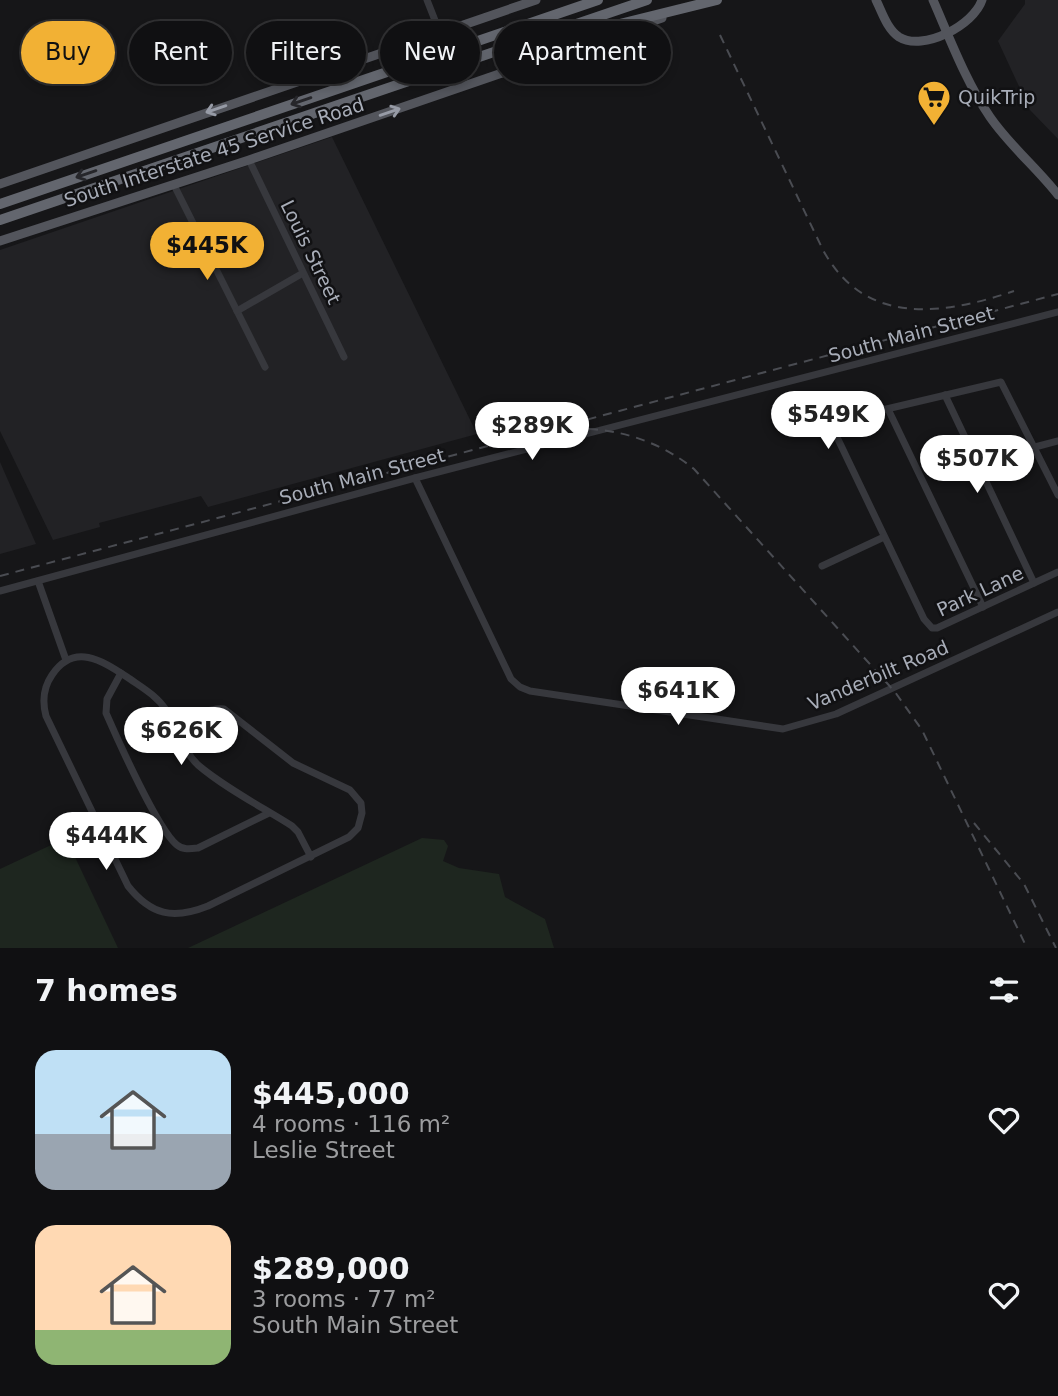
<!DOCTYPE html>
<meta charset="utf-8">
<style>
body{margin:0;font-family:"DejaVu Sans",sans-serif;background:#1e1e20;color:#f1f3f6;height:100vh;display:flex;flex-direction:column;font-size:26px;white-space:nowrap}
*{box-sizing:border-box;margin:0}
p{font-size:23px;color:#9c9d9f}
.icon{flex:none;width:38px;height:38px;fill:none;stroke:currentColor;stroke-width:2;stroke-linecap:round;stroke-linejoin:round}
.map{position:relative;height:948px;overflow:hidden}
.panel{display:flex;flex-direction:column;background:#101012;flex:1}
.panel>*{flex:none}
.hud{position:absolute;left:21px;top:21px;width:700px;height:63px;display:flex;gap:14px}
.price{position:absolute;translate:-50% -60px;padding:0 16px;border-radius:24px;background:#fff;color:#222;font-size:23px;line-height:46px;filter:drop-shadow(0 2px 4px #0008)}
.price::after{content:'';position:absolute;left:50%;top:42px;width:21px;height:16px;margin-left:-10px;background:inherit;clip-path:polygon(0 0,100% 0,50% 100%)}
.price.active{background:#f2b134;color:#111}
ul{padding:0;list-style:none}
li{display:flex;align-items:center;gap:21px;height:175px;padding:0 35px}
li span{display:grid;place-items:center;flex:none;width:196px;height:140px;border-radius:21px;color:#555}
li>.icon{margin-inline-start:auto}
span .icon{width:84px;height:84px;fill:#fffc;stroke-width:1}
li b{font-size:30px}
h2{display:flex;justify-content:space-between;align-items:center;height:84px;padding:0 35px;font-size:30px}
.chip{padding:0 24px;border-radius:32px;background:#101012;box-shadow:0 4px 10px #0003,0 0 0 2px #303032;font-size:24px;line-height:63px}
.chip.active{background:#f2b134;color:#111}
.map>svg:first-child{display:block}
.built{fill:#222225}
.green{fill:#1e261f}
.lines{fill:none;stroke-linecap:round;stroke-linejoin:round}
.minor{stroke:#37383d;stroke-width:7}
.major{stroke:#53555c;stroke-width:9}
.highway{stroke:#63666e;stroke-width:10}
.rail{stroke:#4a4c52;stroke-width:2;stroke-dasharray:9 7;stroke-linecap:butt}
.oneway{stroke:#26262a}
.oneway2{stroke:#979ba6}
.labels{text-anchor:middle;stroke-width:5;stroke-linejoin:round;paint-order:stroke}
.poi-label{font-size:19px;fill:#a8adb8;stroke:#111113;text-anchor:start}
.street-label{font-size:19px;fill:#a8adb8;stroke:#111113}
</style>
<div class="map">
<svg width="1058" height="948" viewBox="0 0 1058 948">
<rect width="100%" height="100%" fill="#161618"/>
<g class="built">
<polygon points="1025,0 1058,0 1058,139 1030,110 998,41 1025,4"/>
<polygon points="332,137 477,434 208,507 201,496 99,523 100,527 53,540 0,431 0,250"/>
<polygon points="0,462 36,544 0,554"/>
</g>
<g class="green">
<polygon points="66,838 118,948 0,948 0,869"/>
<polygon points="422,838 444,840 448,846 443,861 459,868 499,874 505,897 545,919 554,948 188,948"/>
</g>
<g class="lines">
<g class="minor">
<polyline points="427,0 440,33"/>
<polyline points="249,160 344,357"/>
<polyline points="174,185 265,367"/>
<polyline points="237,311 303,273"/>
<polyline points="945,395 1034,583"/>
<polyline points="888,409 983,607"/>
<polyline points="1035,447 1058,441"/>
<polyline points="415,478 511,679 520,687 530,691 783,729 836,714 1058,612"/>
<polyline points="1058,495 1001,382 840,420 834,424 835,433 924,619 932,628 937,628 1058,572"/>
<polyline points="822,566 884,537"/>
<polyline points="38,581 66,660"/>
<polyline points="0,591 415,478 1058,312"/>
<path d="M121 673 107 699 106 713C117 738 158 830 177 845 183 850 190 849 198 848L269 813"/>
<path d="M169 730C182 722 208 707 224 709L293 763 350 790 361 803 362 813 358 828 349 837 208 906C173 920 151 915 128 886L46 716C42 701 43 688 52 675 75 641 104 662 130 679 143 688 157 696 166 710 178 727 182 750 198 765 225 788 262 807 292 826L298 832 311 857"/>
</g>
<g class="major">
<path d="M876 0C882 12 887 29 899 37 923 52 974 25 982 0"/>
<path d="M933 0C950 39 966 82 990 117 1010 146 1037 168 1058 195"/>
<polyline points="0,184 536,0"/>
<polyline points="0,241 249,160 662,18"/>
</g>
<g class="highway">
<polyline points="533,43 539,44 717,0"/>
<polyline points="0,204 598,0"/>
<polyline points="0,220 647,0"/>
</g>
<g class="rail">
<path d="M720 35 823 250C865 327 943 315 1014 291"/>
<path d="M573 429C617 427 661 442 694 469L895 692 922 730 1027 948"/>
<polyline points="0,576 1058,294"/>
<polyline points="974,823 1024,884 1056,948"/>
</g>
</g>
<defs><path id="oneway-shaft" d="M-6 0H5M1.5-3L5.5 0L1.5 3" fill="none" stroke-width="1.6" stroke-linecap="round" stroke-linejoin="round" transform="scale(1.75)"/></defs>
<g class="oneway">
<use href="#oneway-shaft" transform="translate(301 101) rotate(161)"/>
<use href="#oneway-shaft" transform="translate(86 174) rotate(161)"/>
</g>
<g class="oneway2">
<use href="#oneway-shaft" transform="translate(216 109) rotate(161)"/>
<use href="#oneway-shaft" transform="translate(390 112) rotate(-19)"/>
</g>
<defs>
<symbol id="supermarket-pin" viewBox="-11 -11 22 30"><path d="M0 17L-7.5 6A9.5 9.5 0 1 1 7.5 6Z" fill="#f2b134" stroke="#111113"/><path d="M-6-5.5h2.5l.6 2H6L4.5 2H-2.5L-4.4-4H-6ZM-1.5 3.2a1.3 1.3 0 1 0 .1 0ZM3 3.2a1.3 1.3 0 1 0 .1 0Z" fill="#111"/></symbol>
</defs>
<g fill-rule="evenodd">
<use href="#supermarket-pin" x="915" y="78" width="38" height="52"/>
</g>
<g class="labels">
<g class="poi-label">
<text x="958" y="104">QuikTrip</text>
</g>
<g class="street-label">
<text transform="translate(214 152) rotate(-18)" y="7">South Interstate 45 Service Road</text>
<text transform="translate(311 252) rotate(64)" y="7">Louis Street</text>
<text transform="translate(911 334) rotate(-15)" y="7">South Main Street</text>
<text transform="translate(362 476) rotate(-15)" y="7">South Main Street</text>
<text transform="translate(980 591) rotate(-25)" y="7">Park Lane</text>
<text transform="translate(878 675) rotate(-23)" y="7">Vanderbilt Road</text>
</g>
</g>
</svg>
<b class="price active" style="left:207px;top:282px">$445K</b>
<b class="price" style="left:828px;top:451px">$549K</b>
<b class="price" style="left:532px;top:462px">$289K</b>
<b class="price" style="left:977px;top:495px">$507K</b>
<b class="price" style="left:678px;top:727px">$641K</b>
<b class="price" style="left:181px;top:767px">$626K</b>
<b class="price" style="left:106px;top:872px">$444K</b>
<div class="hud">
<a class="chip active">Buy</a>
<a class="chip">Rent</a>
<a class="chip">Filters</a>
<a class="chip">New</a>
<a class="chip">Apartment</a>
</div>
</div>
<section class="panel">
<h2>7 homes<svg class="icon" aria-label="filters" viewBox="0 0 24 24"><path d="M4 7h16M4 17h16"/><circle cx="9" cy="7" r="2"/><circle cx="15" cy="17" r="2"/></svg></h2>
<ul>
<li><span style="background:linear-gradient(#bfe0f5 60%,#9aa5b1 0)"><svg class="icon" aria-label="home" viewBox="0 0 24 24"><path d="M3 11l9-7 9 7M6 9v11h12V9"/></svg></span><div><b>$445,000</b><p>4 rooms · 116 m²</p><p>Leslie Street</p></div><svg class="icon" aria-label="heart" viewBox="0 0 24 24"><path d="M12 20l-8-8c-3-5 5-10 8-4 3-6 11-1 8 4z"/></svg></li>
<li><span style="background:linear-gradient(#ffd9b3 75%,#8fb573 0)"><svg class="icon" aria-label="home" viewBox="0 0 24 24"><path d="M3 11l9-7 9 7M6 9v11h12V9"/></svg></span><div><b>$289,000</b><p>3 rooms · 77 m²</p><p>South Main Street</p></div><svg class="icon" aria-label="heart" viewBox="0 0 24 24"><path d="M12 20l-8-8c-3-5 5-10 8-4 3-6 11-1 8 4z"/></svg></li>
</ul>
</section>
